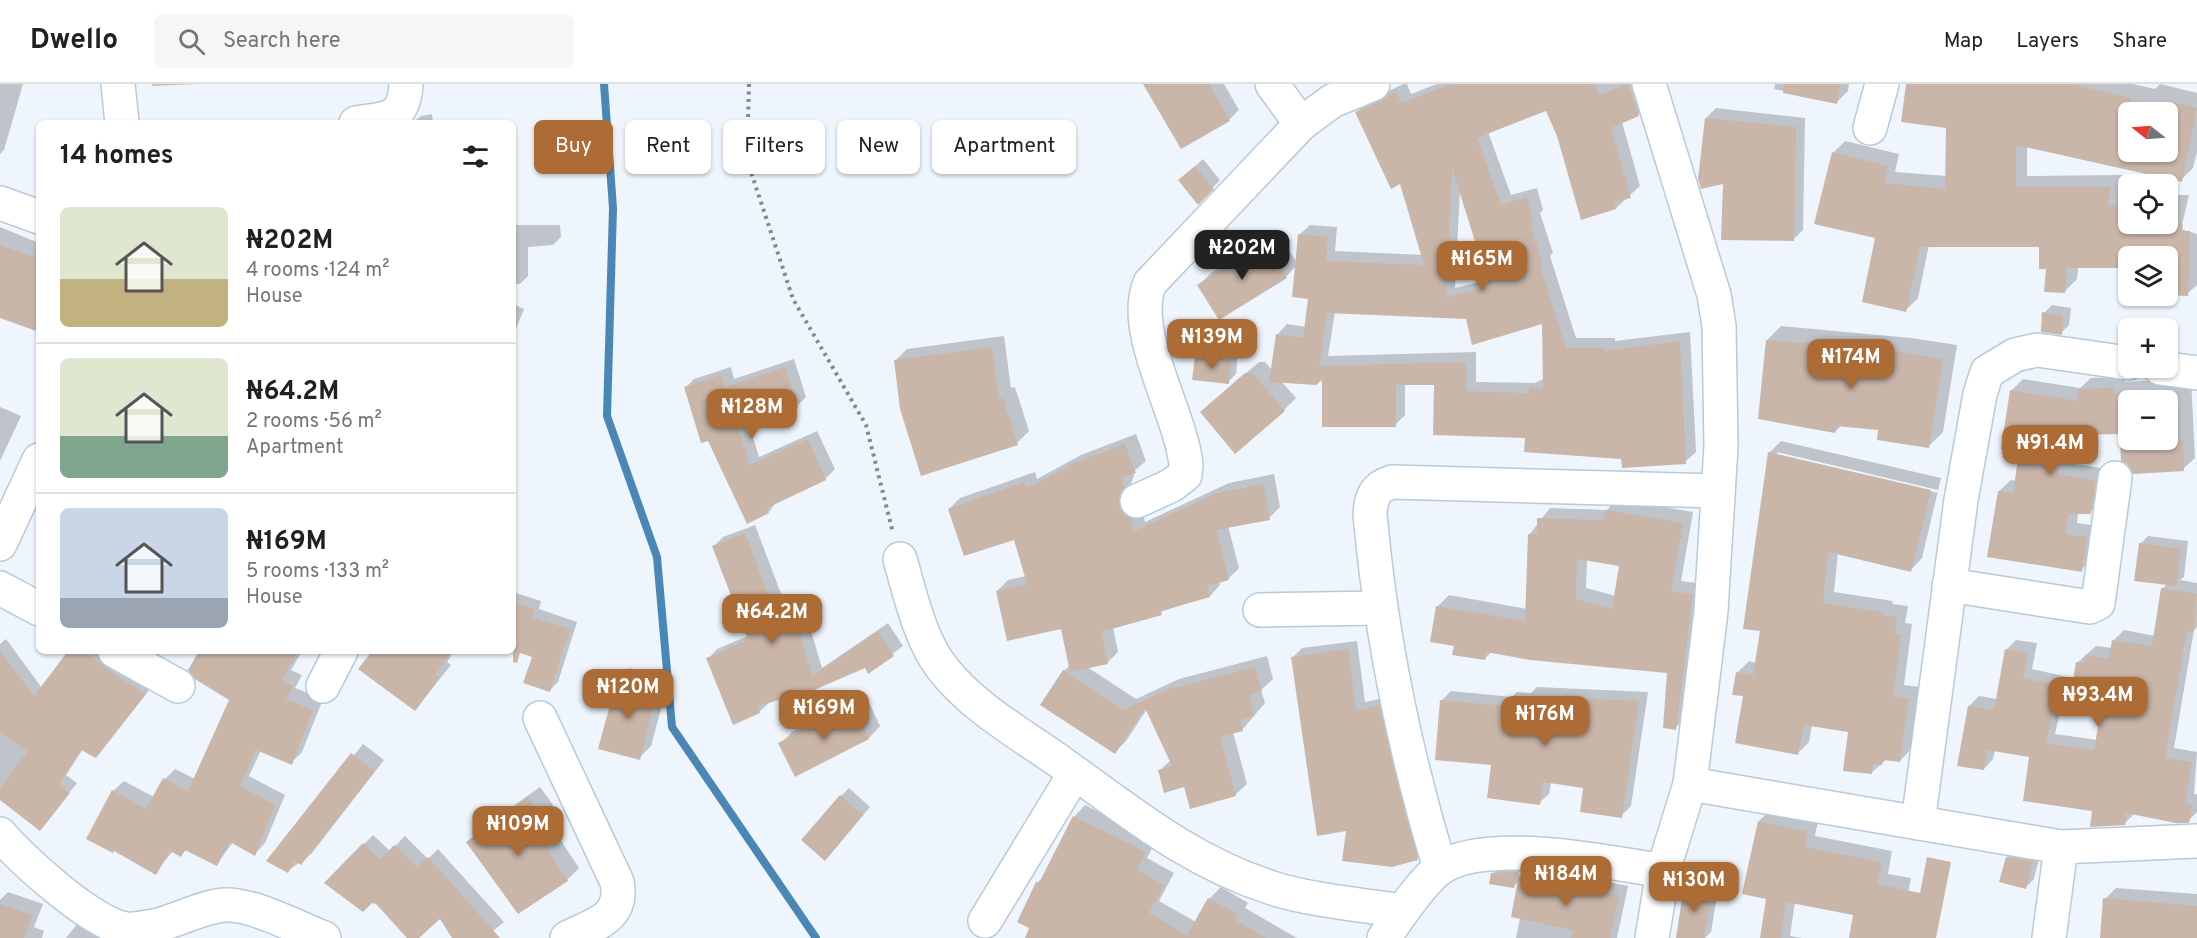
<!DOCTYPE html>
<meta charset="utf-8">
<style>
body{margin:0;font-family:Overpass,sans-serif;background:#f6f6f6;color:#202124;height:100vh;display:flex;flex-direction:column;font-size:22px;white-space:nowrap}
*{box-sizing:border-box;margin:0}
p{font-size:20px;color:#757577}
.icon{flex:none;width:33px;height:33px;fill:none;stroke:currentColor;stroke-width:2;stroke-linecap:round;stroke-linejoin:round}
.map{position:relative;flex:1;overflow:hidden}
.side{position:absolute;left:36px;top:36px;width:480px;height:534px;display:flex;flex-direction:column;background:#fff;border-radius:9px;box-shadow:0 2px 4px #0004}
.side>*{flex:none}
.hud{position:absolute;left:534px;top:36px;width:570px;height:54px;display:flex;gap:12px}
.needle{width:39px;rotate:287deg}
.buttons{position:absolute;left:2118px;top:18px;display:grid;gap:12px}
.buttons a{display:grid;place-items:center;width:60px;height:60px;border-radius:9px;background:#fff;box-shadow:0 2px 4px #0004;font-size:30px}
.price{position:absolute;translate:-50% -51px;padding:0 14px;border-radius:12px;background:#ad6b36;color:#fff;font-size:20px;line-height:39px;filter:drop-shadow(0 2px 3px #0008)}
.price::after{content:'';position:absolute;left:50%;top:36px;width:18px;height:14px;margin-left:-9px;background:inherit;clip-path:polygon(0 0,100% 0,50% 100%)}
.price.on{background:#222;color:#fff}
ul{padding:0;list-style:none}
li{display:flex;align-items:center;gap:18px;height:150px;padding:0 24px}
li+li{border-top:2px solid #e0e0e0}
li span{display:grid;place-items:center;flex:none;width:168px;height:120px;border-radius:9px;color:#555}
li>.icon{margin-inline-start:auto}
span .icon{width:72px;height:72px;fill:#fffc;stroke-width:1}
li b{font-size:26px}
h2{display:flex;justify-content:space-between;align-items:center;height:72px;padding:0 24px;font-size:26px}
.pill{padding:0 21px;border-radius:9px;background:#fff;box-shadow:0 2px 4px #0004;font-size:21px;line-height:54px}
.pill.on{background:#ad6b36;color:#fff}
header{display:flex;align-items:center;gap:36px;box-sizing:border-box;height:84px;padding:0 30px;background:#fff;border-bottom:2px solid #e0e0e0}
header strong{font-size:28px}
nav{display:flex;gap:33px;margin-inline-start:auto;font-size:21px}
.search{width:420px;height:54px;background:#f6f6f6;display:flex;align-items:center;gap:15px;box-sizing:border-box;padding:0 21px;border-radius:9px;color:#757577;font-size:22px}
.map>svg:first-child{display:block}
.shadow{fill:#0003;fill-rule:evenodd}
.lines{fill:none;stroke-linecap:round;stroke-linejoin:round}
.stream{stroke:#4a87b6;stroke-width:8}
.building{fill:#cab6a9;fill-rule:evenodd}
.minor-casing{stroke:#b8cada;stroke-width:36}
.path{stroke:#828990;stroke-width:4;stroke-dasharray:3 4.5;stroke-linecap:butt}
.minor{stroke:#fff;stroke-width:33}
</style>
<header>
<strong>Dwello</strong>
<div class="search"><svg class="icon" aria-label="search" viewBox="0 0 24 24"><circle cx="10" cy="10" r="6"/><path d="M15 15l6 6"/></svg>Search here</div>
<nav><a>Map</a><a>Layers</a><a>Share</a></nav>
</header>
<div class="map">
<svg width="2197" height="854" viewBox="0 0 2197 854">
<rect width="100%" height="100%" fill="#eef5fc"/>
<g class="shadow">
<polygon points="0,0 23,0 4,66 0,70"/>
<polygon points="152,0 197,0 152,2"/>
<polygon points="1145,0 1224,0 1239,26 1229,36"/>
<path d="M1403 0H1407L1411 10 1437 0H1642L1649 21 1638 31 1622 38 1640 102 1616 124 1558 51 1546 25 1488 48 1511 111 1537 104 1543 126 1540 129 1553 169 1550 172 1576 254H1615V257L1690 248 1696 368 1685 378 1623 374 1527 352 1436 299H1405V331L1395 341 1324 293 1282 298 1296 314 1284 326 1214 317 1259 278H1265L1272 286 1277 251 1287 240 1306 243 1310 213 1296 182 1286 193 1199 201 1211 189 1277 147 1297 179 1299 151 1310 141 1337 143 1335 167 1423 171 1401 98 1357 28 1367 18ZM1460 106 1488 196 1455 204ZM1335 228 1544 238 1545 294 1535 299 1476 298V268L1328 272Z"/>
<polygon points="1775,0 1849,0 1848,7 1837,18 1774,5"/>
<path d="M1907 0H2133L2155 5 2160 0 2197 9V68L2193 84 2181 96 2027 62V92L2122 91 2118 110H2128V140H2168V111H2189L2181 145 2197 150V201L2187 210H2168V172H2128V209H2121L2122 183H2078L2077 195 2065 207 2048 183 2040 162 1929 161 1918 214 1906 226 1877 153 1833 69 1845 57 1899 70 1895 88 1947 92V43ZM2128 28H2168V68H2128Z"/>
<polygon points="1716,24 1805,34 1803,146 1793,156 1724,98 1706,34"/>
<polygon points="432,30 433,39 412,39 421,32"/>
<polygon points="1203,75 1220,96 1198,119 1188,89"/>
<polygon points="513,141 560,141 561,153 553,161 528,163 528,192 520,200 513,200"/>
<polygon points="0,143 39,159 39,246 0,233"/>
<polygon points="513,220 524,225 513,252"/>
<polygon points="2052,221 2071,224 2069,241 2061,249 2044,229"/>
<polygon points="1781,242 1911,254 1957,261 1943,348 1929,362 1880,344 1842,341 1835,348 1767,256"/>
<polygon points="1004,252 1011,304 1015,303 1029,347 1017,359 895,277 907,265"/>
<polygon points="1204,265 1238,268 1236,290 1228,298 1196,273"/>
<polygon points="794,275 806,313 797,322 780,324 747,334 759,373 817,347 835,385 825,395 777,417 769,428 685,304 694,295 731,283 734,295"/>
<path d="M2124 293 2125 298 2191 295 2195 374 2183 385 2128 378 2123 376 2121 348 2073 349 2069 379 2107 385 2102 417 2090 428H2078L2077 439 2098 442 2093 474 2081 486 1999 407 2011 396 2016 397 2021 366 2011 307 2023 295 2080 304 2091 294ZM2128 316H2168V356H2128Z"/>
<polygon points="0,323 21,332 0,377"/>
<polygon points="1136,350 1146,377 1133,388 1134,392 1129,404 1142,423 1145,438 1229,399 1274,390 1280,423 1269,434 1228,442 1239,484 1228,495 1219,497 1220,501 1210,512 1113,543 1118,568 1107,579 1087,583 1136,615 1179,595 1267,572 1273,595 1261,606 1265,619 1242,646 1233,648 1247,700 1235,711 1185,701 1160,686 1171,676 1147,625 1126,657 1115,668 1064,587 1070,581 1062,543 997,507 1008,496 1026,492 1015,454 949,425 960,414 1035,388 1037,395 1081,371"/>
<path d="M1781 357 1941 394 1922 474 1911 486 1838 469 1834 508 1893 517 1892 520 1908 522 1905 539 1912 540 1904 601 1920 603 1911 665 1900 677 1887 675 1871 689 1850 647 1812 641 1809 658 1798 669 1745 611 1737 589 1749 577 1756 579 1761 546 1769 369ZM1777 368 1938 406V409L1777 372Z"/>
<path d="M1617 415 1693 428 1681 497 1703 500 1686 633 1675 644 1669 588 1492 567 1485 575 1455 561 1432 557 1438 522 1449 511 1527 525 1529 451 1550 424 1607 426ZM1587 475 1620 481 1616 512 1586 504Z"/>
<polygon points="755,441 788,528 804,523 822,584 888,539 903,562 868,588 866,583 769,619 759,628 708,575 717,565 748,552 714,462 723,453"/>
<polygon points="2148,452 2188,457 2184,493 2180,496 2197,499 2197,543 2194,546 2174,664 2197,668 2194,710 2197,710 2197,728 2188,737 2135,729 2124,740 2093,725 2031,672 1995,666 1993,675 1984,685 1969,622 1979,612 1997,615 2006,566 2016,556 2037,559 2032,585 2068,593 2055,650 2097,656 2104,613 2077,579 2096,562 2113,564 2114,556 2124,546 2155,552 2162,505 2167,500 2140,460"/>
<polygon points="513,508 541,517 539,525 577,538 558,598 550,606 534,572 513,565"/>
<polygon points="6,555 42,604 70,567 103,567 153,601 96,673 83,665 66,691 77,699 40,745 0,714 0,560"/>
<polygon points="1357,557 1365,618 1388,613 1427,765 1417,774 1348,745 1293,573 1302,564"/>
<polygon points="201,567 302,567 291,586 302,591 295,604 323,615 302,668 291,679 261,666 249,692 285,711 265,759 255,770 233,758 217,780 187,765 181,771 173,767 155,789 113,707 124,697 154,713 165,695 175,685 195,695 231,616"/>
<polygon points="373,567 454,567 447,578 451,581 415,625"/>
<polygon points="630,584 669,595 651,662 639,674 618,596"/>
<polygon points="1537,603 1648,608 1631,722 1621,732 1585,703 1551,698 1549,710 1539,719 1493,680 1441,617 1451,607 1512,613 1517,608 1531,609"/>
<polygon points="865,610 880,642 869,654 796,691 780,660 792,648"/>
<polygon points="363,660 384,676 312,769 288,787 269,777"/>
<polygon points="540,703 553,721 544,731 579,784 567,796 468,758 479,746"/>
<polygon points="849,704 870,723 833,767 841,712"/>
<polygon points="1085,721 1156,757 1147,774 1174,789 1159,817 1196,838 1209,815 1221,803 1248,819 1245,824 1297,854 1026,854 1031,844 1037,799 1046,790 1074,733"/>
<polygon points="1770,726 1818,737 1815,752 1892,767 1888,790 1911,794 1899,854 1851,854 1855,830 1795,818 1790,852 1802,854 1762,854 1767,814 1759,737"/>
<polygon points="373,751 390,767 405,752 428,775 438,765 504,838 484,854 454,854 440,833 417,854 409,854 377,818 327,798"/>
<polygon points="2015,765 2040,770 2034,795 2026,803 2007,773"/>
<polygon points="1531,782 1628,802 1617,854 1516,854 1520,834 1520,796 1513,803 1493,790 1496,786 1520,785 1518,795"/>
<polygon points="1693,795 1719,799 1711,848 1705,854 1690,854 1685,803"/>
<polygon points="2116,804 2197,810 2197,852 2102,854 2105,815"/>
<polygon points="8,808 43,820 34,843 44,847 42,854 0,854 0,816"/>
<polygon points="82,834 110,854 66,854"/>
</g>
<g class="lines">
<polyline class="stream" points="604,0 613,124 607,332 657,473 672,643 816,854"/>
</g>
<g class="building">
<polygon points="1143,0 1209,0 1230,37 1181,65"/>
<path d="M1452 0H1595L1599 11 1628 0 1639 32 1611 44 1631 114 1614 118 1616 125 1581 136 1557 52 1546 27 1477 54 1501 121 1527 113 1533 138 1530 139 1543 181 1540 182 1566 264H1605V267L1680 257 1686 380 1622 384 1621 375 1524 368 1525 354 1433 351 1434 301H1396V343H1322V296L1316 301 1269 298 1276 250 1303 254 1308 215 1292 213 1298 150 1328 153 1326 177 1424 181 1400 100 1391 105 1355 28 1380 17 1396 7 1401 19ZM1452 84 1489 202 1446 213ZM1327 229 1466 235 1472 261 1542 240 1543 304 1529 303V309L1466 307V278L1319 282Z"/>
<polygon points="1784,0 1841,0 1837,20 1783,9"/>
<polygon points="1906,0 2071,0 2131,14 2119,68 2168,68 2168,17 2197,24 2182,98 2016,61 2016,103 2111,103 2107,121 2128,121 2128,140 2183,140 2182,147 2190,147 2188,212 2168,211 2168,172 2128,172 2128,184 2067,184 2065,209 2044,208 2046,185 2039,185 2039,163 1920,163 1906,228 1862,218 1875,154 1814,140 1832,68 1888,82 1884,99 1945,105 1946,44 1901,38"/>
<polygon points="1705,34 1796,43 1794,157 1721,156 1723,100 1701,105 1698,95"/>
<polygon points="1195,82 1214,105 1198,121 1178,96"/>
<polygon points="1265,158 1287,194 1219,236 1197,201"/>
<polygon points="0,161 39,175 39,248 0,234"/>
<polygon points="2042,228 2063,232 2062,251 2041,248"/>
<polygon points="1766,256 1896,267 1943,275 1929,364 1877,356 1878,346 1836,342 1835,349 1758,335"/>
<polygon points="992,263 999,315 1003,314 1018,361 921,392 900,325 894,276"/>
<polygon points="1195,272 1231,276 1229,300 1192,296"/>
<polygon points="785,283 798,323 780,329 779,326 737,339 750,381 808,355 826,396 767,424 769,429 747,440 708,357 701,359 684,303 721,291 725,303"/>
<polygon points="1245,289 1253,289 1285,327 1235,370 1200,328"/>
<polygon points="2113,304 2114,309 2128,308 2128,350 2064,351 2058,390 2096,396 2091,430 2068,430 2066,450 2087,453 2082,488 1987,473 1998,407 2013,409 2019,368 2001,365 2010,306 2078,317 2078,305"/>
<polygon points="2120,356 2183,356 2184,387 2133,390 2127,380 2121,377"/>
<polygon points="1125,360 1136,389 1121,394 1124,404 1118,416 1120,425 1131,434 1134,447 1217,409 1263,400 1270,436 1216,446 1229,496 1207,502 1210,513 1161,527 1162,531 1101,548 1108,580 1070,588 1061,545 1007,557 996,507 1027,500 1014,456 964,472 948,425 1024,398 1026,404 1069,383 1068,381"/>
<polygon points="1768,368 1931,406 1911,488 1828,468 1823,519 1882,528 1882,531 1897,533 1895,550 1901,551 1893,612 1909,614 1900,678 1883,676 1882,681 1873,680 1872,690 1843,687 1848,648 1804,641 1798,671 1735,659 1743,612 1732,611 1736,588 1753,591 1760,547 1743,545"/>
<path d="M1605 426 1683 439 1671 507 1693 510 1676 646 1663 644 1667 589 1530 576 1486 568 1485 576 1452 571 1454 562 1430 558 1436 522 1525 537 1528 450H1537V434L1603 436ZM1577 475 1619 482 1612 525 1576 515Z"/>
<polygon points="745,449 778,537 795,532 812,592 878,547 894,572 868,590 865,584 798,613 796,611 757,622 760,629 733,641 706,574 748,556 712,462"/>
<polygon points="2139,459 2181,465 2176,502 2134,497"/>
<polygon points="2161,504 2197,510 2194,548 2187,547 2165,674 2192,678 2185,719 2193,721 2189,739 2176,739 2126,729 2125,741 2090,743 2092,727 2023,717 2029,673 1987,666 1984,686 1957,682 1968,622 1994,626 2005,565 2028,569 2023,594 2059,602 2046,659 2094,666 2103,614 2071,609 2076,578 2084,579 2085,571 2109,575 2112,556 2152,562"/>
<polygon points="513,518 534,525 532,533 570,545 550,608 523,599 532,573 520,569 517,579 513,578"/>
<polygon points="1348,565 1356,627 1379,621 1418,776 1392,783 1342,777 1346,747 1317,752 1291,573"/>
<polygon points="0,567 34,612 68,567 84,567 120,594 146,610 96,674 81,666 59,700 70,709 40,747 0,716 0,704 28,667 0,649"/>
<polygon points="199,567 298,567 282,596 293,602 286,615 313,626 292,681 256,666 240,702 275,721 255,772 230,758 217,782 185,766 181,773 170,767 156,791 114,767 113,769 86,755 112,706 146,725 163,694 188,707 229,616 195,595 188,586"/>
<polygon points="372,567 452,567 436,590 440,594 415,627 358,585"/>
<polygon points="1255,583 1262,607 1249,611 1254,632 1240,636 1243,647 1220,653 1236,712 1190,725 1184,703 1164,709 1158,686 1172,682 1145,624 1115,670 1040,621 1063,586 1123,626 1166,606"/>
<polygon points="617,595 658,606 640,676 598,665"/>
<polygon points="1526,612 1639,617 1622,734 1580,728 1583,704 1543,698 1540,721 1487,714 1491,681 1435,676 1440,616 1506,622 1506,617 1526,619"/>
<polygon points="853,621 869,655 795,693 778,659"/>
<polygon points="351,669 375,687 301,781 295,777 288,789 266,777"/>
<polygon points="840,711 863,731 825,777 801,756"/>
<polygon points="527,713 543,734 532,742 568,797 518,830 466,758"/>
<polygon points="1073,732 1146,768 1137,786 1164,801 1149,829 1187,851 1208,814 1238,830 1235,836 1266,854 1025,854 1029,844 1017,838 1036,798 1039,799"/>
<polygon points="1758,737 1808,748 1805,763 1882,778 1877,800 1920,809 1927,773 1951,778 1936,854 1849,854 1853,831 1786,818 1781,854 1760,854 1766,815 1742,810"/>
<polygon points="363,759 380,776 394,761 417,783 428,773 500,854 452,854 440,835 419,854 407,854 376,820 372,819 363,828 324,799"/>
<polygon points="2006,773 2033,777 2026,805 1999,798"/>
<polygon points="1517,788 1514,804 1489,800 1491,789"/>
<polygon points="1519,791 1619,811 1610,854 1571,854 1573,846 1511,833"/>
<polygon points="1684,802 1712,806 1704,854 1676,854"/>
<polygon points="2103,814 2197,822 2197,854 2100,854"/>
<polygon points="0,820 33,831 24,854 0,854"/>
</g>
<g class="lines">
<defs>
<g id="minor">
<polyline points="118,0 122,39"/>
<polyline points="1272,0 1301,40"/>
<polyline points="1649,0 1714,211 1719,242 1721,362 1711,527 1690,700 1663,787 1652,854"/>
<path d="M356 39C387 34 404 37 406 0"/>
<polyline points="1870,44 1882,0"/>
<polyline points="0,119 39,133"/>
<polyline points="2160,284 2197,289"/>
<path d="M1137 417 1172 401 1185 391 1186 381C1181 329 1129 248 1150 199L1301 40 1332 17 1373 0"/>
<polyline points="0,460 39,376"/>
<path d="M900 475C910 510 920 556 943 585 972 622 1017 648 1056 675 1128 726 1186 776 1272 804 1309 816 1363 821 1402 827"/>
<polyline points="1949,501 2090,523 2098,519 2115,394"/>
<polyline points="0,504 39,525"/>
<polyline points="1260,526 1380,524"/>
<polyline points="115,567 178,602"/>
<polyline points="323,602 341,567"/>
<path d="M540 634 617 798C624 835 594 840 567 854"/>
<polyline points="1690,700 2061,763 2197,757"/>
<polyline points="1918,739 1961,416 1980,310 1987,288 2015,271 2037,266 2128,279"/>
<path d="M0 750C21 775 94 842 127 845 135 846 146 843 154 842 177 837 201 823 224 821 251 819 298 844 324 854"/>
<path d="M1440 784C1404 666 1381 554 1370 430 1371 413 1375 403 1392 398L1718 407"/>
<polyline points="985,837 1075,689"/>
<path d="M1384 854C1397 835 1423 795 1442 783 1489 754 1609 778 1663 787"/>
<polyline points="2049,854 2061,763"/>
</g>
</defs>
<use href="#minor" class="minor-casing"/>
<polyline class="path" points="749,0 747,76 793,215 866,341 893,449"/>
<use href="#minor" class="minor"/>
</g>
</svg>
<div class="buttons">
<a><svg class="needle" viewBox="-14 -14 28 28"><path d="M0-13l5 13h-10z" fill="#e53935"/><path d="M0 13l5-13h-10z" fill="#757577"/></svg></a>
<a><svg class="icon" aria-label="locate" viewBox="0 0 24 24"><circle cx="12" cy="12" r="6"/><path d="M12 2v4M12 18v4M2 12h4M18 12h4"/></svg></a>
<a><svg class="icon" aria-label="layers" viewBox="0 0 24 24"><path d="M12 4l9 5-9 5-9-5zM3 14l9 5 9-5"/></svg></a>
<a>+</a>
<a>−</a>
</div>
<b class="price on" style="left:1242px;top:197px">₦202M</b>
<b class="price" style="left:1482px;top:208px">₦165M</b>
<b class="price" style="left:1212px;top:286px">₦139M</b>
<b class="price" style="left:1851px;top:306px">₦174M</b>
<b class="price" style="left:752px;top:356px">₦128M</b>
<b class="price" style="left:2050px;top:392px">₦91.4M</b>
<b class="price" style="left:772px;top:561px">₦64.2M</b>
<b class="price" style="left:628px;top:636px">₦120M</b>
<b class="price" style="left:2098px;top:644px">₦93.4M</b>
<b class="price" style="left:824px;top:657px">₦169M</b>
<b class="price" style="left:1545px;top:663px">₦176M</b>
<b class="price" style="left:518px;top:773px">₦109M</b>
<b class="price" style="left:1566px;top:823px">₦184M</b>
<b class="price" style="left:1694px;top:829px">₦130M</b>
<div class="hud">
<a class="pill on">Buy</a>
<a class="pill">Rent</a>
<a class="pill">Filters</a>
<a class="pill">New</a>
<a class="pill">Apartment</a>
</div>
<section class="side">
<h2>14 homes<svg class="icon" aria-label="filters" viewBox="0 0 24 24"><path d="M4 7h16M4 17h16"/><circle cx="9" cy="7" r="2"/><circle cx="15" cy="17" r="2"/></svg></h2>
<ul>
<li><span style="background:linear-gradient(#dfe7d0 60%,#c2b280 0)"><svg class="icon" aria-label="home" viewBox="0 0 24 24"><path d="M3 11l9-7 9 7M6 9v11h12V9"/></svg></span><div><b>₦202M</b><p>4 rooms · 124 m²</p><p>House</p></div></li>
<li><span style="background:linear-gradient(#dfe7d0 65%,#7fa58c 0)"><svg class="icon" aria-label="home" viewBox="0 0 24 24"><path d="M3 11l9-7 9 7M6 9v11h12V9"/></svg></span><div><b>₦64.2M</b><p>2 rooms · 56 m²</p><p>Apartment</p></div></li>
<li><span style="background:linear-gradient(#c9d6e8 75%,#9aa5b1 0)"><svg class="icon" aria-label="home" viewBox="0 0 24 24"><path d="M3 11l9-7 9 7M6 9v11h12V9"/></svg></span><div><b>₦169M</b><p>5 rooms · 133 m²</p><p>House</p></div></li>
</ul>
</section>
</div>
